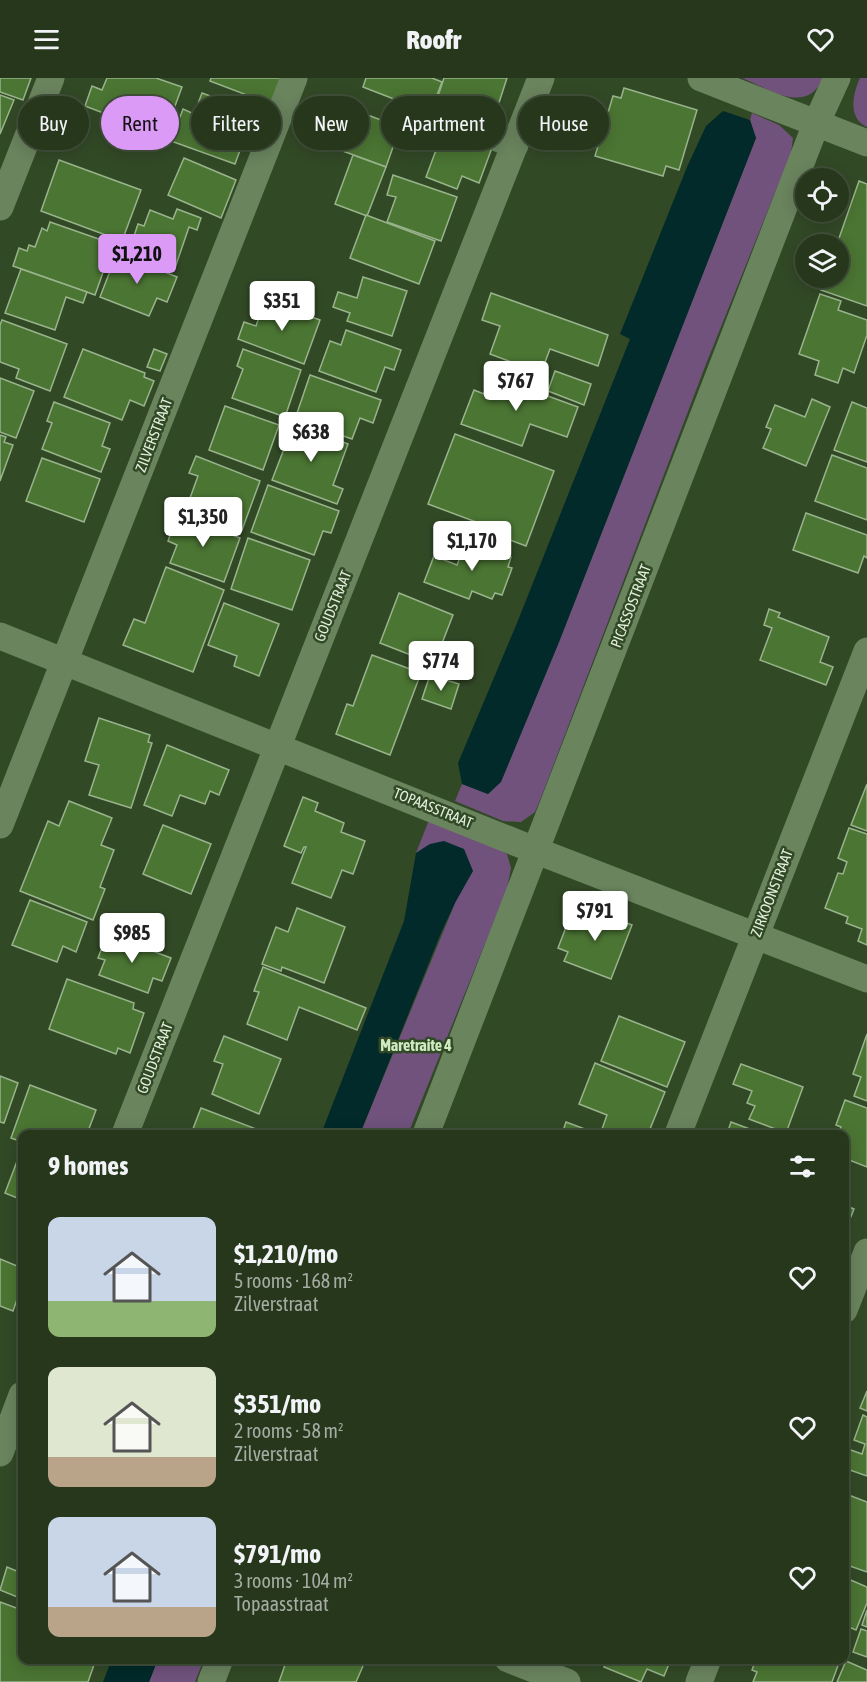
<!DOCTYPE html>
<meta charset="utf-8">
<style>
body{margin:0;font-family:"Asap Condensed",sans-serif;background:#2e3f25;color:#f1f3f6;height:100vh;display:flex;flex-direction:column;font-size:22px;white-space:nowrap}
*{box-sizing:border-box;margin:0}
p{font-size:20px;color:#a4aca3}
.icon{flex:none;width:33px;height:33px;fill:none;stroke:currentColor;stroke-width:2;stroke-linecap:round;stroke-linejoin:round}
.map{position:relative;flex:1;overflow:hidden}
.drawer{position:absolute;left:18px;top:1052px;width:831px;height:534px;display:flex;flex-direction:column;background:#26371c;border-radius:12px;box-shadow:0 3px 15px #0003,0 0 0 2px #42513b}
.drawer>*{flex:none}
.top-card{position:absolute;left:18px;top:18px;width:831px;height:54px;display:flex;gap:12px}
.fabs{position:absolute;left:795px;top:90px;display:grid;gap:12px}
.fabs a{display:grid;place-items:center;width:54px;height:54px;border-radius:50%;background:#26371c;box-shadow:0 3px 15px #0003,0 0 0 2px #42513b;font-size:30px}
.price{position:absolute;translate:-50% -51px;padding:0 14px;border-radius:6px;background:#fff;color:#222;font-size:20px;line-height:39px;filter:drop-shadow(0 2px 3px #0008)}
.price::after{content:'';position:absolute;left:50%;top:36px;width:18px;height:14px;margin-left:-9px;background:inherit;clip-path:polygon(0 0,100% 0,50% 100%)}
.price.selected{background:#da9af6;color:#111}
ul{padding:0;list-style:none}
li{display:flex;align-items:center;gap:18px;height:150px;padding:0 30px}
li span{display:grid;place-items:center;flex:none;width:168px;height:120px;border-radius:12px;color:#555}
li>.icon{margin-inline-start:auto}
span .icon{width:72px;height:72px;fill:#fffc;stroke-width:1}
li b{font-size:26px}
h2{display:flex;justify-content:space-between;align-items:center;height:72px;padding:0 30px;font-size:26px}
.chip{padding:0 21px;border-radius:27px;background:#26371c;box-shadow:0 3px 15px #0003,0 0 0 2px #42513b;font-size:21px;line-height:54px}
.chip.selected{background:#da9af6;color:#111}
header{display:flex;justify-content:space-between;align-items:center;height:78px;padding:0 30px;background:#26371c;font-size:27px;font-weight:800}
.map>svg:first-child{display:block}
.green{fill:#70527d}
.water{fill:#022a2a}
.building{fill:#4b7533;stroke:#99b48c;stroke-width:1.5}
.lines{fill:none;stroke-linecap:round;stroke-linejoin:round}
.minor{stroke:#6a845e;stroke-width:27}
.labels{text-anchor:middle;stroke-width:5;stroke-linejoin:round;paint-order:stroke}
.street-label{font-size:15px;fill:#e1efdb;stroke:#324926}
.neighbourhood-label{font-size:16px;font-weight:bold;fill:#cfebc1;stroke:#324926}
</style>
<header><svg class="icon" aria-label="menu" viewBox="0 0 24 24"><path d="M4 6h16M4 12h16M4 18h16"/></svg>Roofr<svg class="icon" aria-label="heart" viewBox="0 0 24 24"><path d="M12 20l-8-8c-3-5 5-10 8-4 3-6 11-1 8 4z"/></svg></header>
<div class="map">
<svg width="867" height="1604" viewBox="0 0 867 1604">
<rect width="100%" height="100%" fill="#324926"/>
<g class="green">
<path d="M742 0H823C807 38 769 11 742 0Z"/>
<path d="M860 0H867V49C847 40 853 15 860 0Z"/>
<polygon points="752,35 779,47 793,60 791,75 706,286 542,717 535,734 521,744 503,743 455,723 462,706 488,716 501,703 559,564 756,60 750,42"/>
<polygon points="429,742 494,768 507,776 511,790 507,811 408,1056 360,1056 455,825 430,766 416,775"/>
<polygon points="158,1581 204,1581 195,1604 149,1604"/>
</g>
<g class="water">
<polygon points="723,33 750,42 756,60 559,564 501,704 488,716 462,706 458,685 517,545 630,261 620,256 687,89 706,48"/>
<polygon points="444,763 464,771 473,793 455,825 441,855 360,1056 321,1056 404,843 416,775 430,766"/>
<polygon points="112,1581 158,1581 149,1604 103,1604"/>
</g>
<g class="building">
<polygon points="0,0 31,0 23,22 0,14"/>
<polygon points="107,0 156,0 182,9 164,58 85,28 92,8 102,12"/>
<polygon points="211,0 282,0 273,27 210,3"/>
<polygon points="366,0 432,0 442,4 430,35 363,9"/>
<polygon points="444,0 507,0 495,37 438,18"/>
<polygon points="624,10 697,32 679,92 666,88 663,98 595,78 613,18 621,20"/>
<polygon points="202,15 254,34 235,86 171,63 183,31 194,36"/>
<polygon points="0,17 14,22 0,56"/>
<polygon points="346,29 400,49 386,89 332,69"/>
<polygon points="445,48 493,67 479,105 462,98 457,111 426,99"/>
<polygon points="353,77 386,89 367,138 335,126"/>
<polygon points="184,80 236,102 221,140 168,117"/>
<polygon points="59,82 141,112 122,163 41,133"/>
<polygon points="393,97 457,119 441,163 387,144 396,119 387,117"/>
<polygon points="859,103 867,106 867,228 821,212 825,200 838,200 838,166 837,166"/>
<polygon points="177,131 201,140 197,152 189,149 176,187 130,170 138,146 144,148 150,132 173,141"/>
<polygon points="366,137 435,163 419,206 350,180"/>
<polygon points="50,144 113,166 95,217 13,188 19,170 27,173 29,167 35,169 42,150 47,153"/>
<polygon points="117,175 177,199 167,224 157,220 149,238 100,219"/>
<polygon points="21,191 87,214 83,225 66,219 55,252 5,235"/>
<polygon points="363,199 407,213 392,258 347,243 350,235 333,229 338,214 357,220"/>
<polygon points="491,215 608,257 598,288 550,271 541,295 490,276 500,248 482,242"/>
<polygon points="820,216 841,223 838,232 867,242 867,257 854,295 843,290 838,305 815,297 819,283 799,276"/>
<polygon points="265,222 320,242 304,286 238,261 244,244 256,248"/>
<polygon points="2,242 67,266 50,313 16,300 19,291 0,284 0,247"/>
<polygon points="346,252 401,272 394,292 385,289 376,314 319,293 330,263 341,267"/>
<polygon points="83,271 145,295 144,299 154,303 144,328 130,322 122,342 64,319"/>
<polygon points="154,271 167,276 160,293 147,289"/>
<polygon points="243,271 301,292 285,339 232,320 243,291 237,288"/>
<polygon points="555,293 591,306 584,327 548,313"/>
<polygon points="310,297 381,322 373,345 360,340 352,361 295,341"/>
<polygon points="490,297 578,329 567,359 530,346 522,368 461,346 474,312 484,316"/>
<polygon points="0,300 34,313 16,360 0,354"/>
<polygon points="812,321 830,329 806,388 763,370 771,351 766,349 775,327 805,339"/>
<polygon points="54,324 110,345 102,368 110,371 101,394 42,371 52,345 47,343"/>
<polygon points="852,324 867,330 867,384 834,372"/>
<polygon points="225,328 279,347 263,392 209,372"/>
<polygon points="294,345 348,366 333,407 343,411 337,426 272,402"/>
<polygon points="455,356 554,393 526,468 502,459 503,454 428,426"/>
<polygon points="0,357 6,359 4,364 13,367 0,403"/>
<polygon points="832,377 867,390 867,442 815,423"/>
<polygon points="196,378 260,403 242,452 186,431 198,398 189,395"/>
<polygon points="42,380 100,401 84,444 26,423"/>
<polygon points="268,407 339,433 331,455 323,453 314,477 251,454"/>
<polygon points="806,435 867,457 867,480 864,478 858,495 793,472"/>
<polygon points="177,437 240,460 224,504 170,485 177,467 168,463"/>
<polygon points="248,460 310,482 292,532 231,511"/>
<polygon points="467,462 511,479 508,489 512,490 502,517 495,515 492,521 472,513 469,521 424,504 434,478 457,487"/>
<polygon points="166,489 224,512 193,594 123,567 134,541 145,545"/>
<polygon points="399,515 453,537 434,586 380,565"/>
<polygon points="224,525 279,546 259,598 234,588 237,578 208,567"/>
<polygon points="769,531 780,535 778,539 829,559 820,584 833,589 826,607 760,582 772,550 764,547"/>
<polygon points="372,577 421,595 390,677 336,656 347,626 353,628"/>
<polygon points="430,597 459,606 451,631 422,621"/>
<polygon points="99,640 150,657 148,664 152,665 131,730 89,717 99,687 85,683"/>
<polygon points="167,667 229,692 219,717 210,713 205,726 180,717 172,738 144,727"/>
<polygon points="867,706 867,753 851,747"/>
<polygon points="303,719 318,725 315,733 344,745 341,754 365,763 353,796 342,792 331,820 292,805 306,769 304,769 301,775 284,768"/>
<polygon points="69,723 112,740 101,767 114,772 100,809 105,811 93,842 20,813 48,743 59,748"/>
<polygon points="163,747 211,766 191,816 143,796"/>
<polygon points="849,750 867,756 867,867 858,863 862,851 846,845 848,839 825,830 838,795 843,796 847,784 838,780"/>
<polygon points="30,822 87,844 76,874 63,868 57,884 12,867"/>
<polygon points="584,828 632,847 611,901 564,883 568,874 558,870 568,844 576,848"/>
<polygon points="297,830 345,849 324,905 282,889 281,893 262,886 276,849 288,854"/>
<polygon points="107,856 171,880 162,903 153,900 148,915 99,897 105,882 98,880"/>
<polygon points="263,889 366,930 357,952 299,929 287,962 247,946 259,914 254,913"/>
<polygon points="67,901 134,925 133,931 144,935 130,975 118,970 116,976 49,951"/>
<polygon points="619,938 685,964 667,1009 601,983"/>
<polygon points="867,956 867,1023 854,1018 861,999 853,996"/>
<polygon points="224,958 281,981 259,1036 212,1016 223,986 214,983"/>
<polygon points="595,985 665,1014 648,1056 614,1056 602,1051 607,1037 579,1026"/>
<polygon points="741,986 803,1009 786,1055 749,1041 755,1028 747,1025 752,1013 733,1006"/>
<polygon points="0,998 18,1005 4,1045 0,1044"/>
<polygon points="30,1007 96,1032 87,1056 22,1056 22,1064 11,1060"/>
<polygon points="845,1022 867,1030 867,1089 844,1080 844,1056 838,1056 841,1049 836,1047"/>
<polygon points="201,1030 264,1054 264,1056 191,1056"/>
<polygon points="566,1044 598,1056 562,1056"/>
<polygon points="731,1044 763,1056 727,1056"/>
<polygon points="22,1070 22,1122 5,1115"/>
<polygon points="844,1127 854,1131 844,1156"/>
<polygon points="0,1181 22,1190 22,1207 13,1233 0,1228"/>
<polygon points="867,1313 867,1333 860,1330"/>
<polygon points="863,1337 867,1339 867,1398 844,1390 844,1382 848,1371 862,1376 865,1366 854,1362"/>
<polygon points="846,1416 867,1424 867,1494 844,1486 844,1421"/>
<polygon points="22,1486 22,1521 0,1512 7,1489 19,1494"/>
<polygon points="846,1500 867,1509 867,1525 856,1552 844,1547"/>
<polygon points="0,1524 22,1532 22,1581 96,1581 88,1604 0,1604"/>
<polygon points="867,1532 867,1549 862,1547"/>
<polygon points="861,1551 867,1553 867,1579 853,1574"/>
<polygon points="281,1581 366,1581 356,1604 279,1604 286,1584"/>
<polygon points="607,1581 671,1581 664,1598 647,1591 641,1604 604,1589"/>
<polygon points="756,1581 761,1583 762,1581 840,1582 832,1604 753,1604 757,1594 752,1592"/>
<polygon points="846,1583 867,1592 867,1604 837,1604"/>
</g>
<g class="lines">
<g class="minor">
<polyline points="701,0 867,65"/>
<polyline points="435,36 515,67"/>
<polyline points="0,129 51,0"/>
<polyline points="0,558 537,773 867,901"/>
<polyline points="0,747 294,0"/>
<polyline points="125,1056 541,0"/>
<polyline points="426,1056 816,46 837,0"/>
<polyline points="678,1056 867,573"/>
<polyline points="844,1232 867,1174"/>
<polyline points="0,1375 22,1317"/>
<polyline points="508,1581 567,1604"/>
<polyline points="211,1604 220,1581"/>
<polyline points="699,1604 708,1581"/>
</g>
</g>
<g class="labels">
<g class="street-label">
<text transform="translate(154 357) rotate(-69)" y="5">ZILVERSTRAAT</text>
<text transform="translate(333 528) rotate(-68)" y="5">GOUDSTRAAT</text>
<text transform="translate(631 528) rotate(-69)" y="5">PICASSOSTRAAT</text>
<text transform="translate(433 730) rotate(22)" y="5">TOPAASSTRAAT</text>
<text transform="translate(772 815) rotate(-69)" y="5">ZIRKOONSTRAAT</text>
<text transform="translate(155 980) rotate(-69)" y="5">GOUDSTRAAT</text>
</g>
<g class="neighbourhood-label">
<text x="416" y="973">Maretraite 4</text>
</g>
</g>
</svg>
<div class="fabs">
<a><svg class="icon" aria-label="locate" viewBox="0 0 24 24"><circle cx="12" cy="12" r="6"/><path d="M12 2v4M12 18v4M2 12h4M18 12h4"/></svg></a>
<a><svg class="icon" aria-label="layers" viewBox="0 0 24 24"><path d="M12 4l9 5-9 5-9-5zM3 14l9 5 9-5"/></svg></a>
</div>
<b class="price selected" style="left:137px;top:207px">$1,210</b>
<b class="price" style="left:282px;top:254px">$351</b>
<b class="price" style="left:516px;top:334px">$767</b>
<b class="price" style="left:311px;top:385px">$638</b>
<b class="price" style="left:203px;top:470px">$1,350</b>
<b class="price" style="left:472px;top:494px">$1,170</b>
<b class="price" style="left:441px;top:614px">$774</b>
<b class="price" style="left:595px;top:864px">$791</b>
<b class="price" style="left:132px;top:886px">$985</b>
<div class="top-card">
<a class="chip">Buy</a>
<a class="chip selected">Rent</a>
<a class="chip">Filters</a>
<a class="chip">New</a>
<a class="chip">Apartment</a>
<a class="chip">House</a>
</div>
<section class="drawer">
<h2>9 homes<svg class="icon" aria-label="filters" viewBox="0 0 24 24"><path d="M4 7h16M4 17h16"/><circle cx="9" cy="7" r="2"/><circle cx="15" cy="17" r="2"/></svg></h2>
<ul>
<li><span style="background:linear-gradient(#c9d6e8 70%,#8fb573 0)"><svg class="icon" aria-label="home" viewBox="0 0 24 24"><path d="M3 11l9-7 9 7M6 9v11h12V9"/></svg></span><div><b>$1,210/mo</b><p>5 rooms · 168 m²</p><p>Zilverstraat</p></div><svg class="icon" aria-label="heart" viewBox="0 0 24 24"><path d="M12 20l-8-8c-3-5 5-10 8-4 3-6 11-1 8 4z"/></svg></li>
<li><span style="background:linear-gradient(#dfe7d0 75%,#b9a48a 0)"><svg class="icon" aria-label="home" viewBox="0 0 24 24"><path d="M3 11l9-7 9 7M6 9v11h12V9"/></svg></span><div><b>$351/mo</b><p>2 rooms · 58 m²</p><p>Zilverstraat</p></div><svg class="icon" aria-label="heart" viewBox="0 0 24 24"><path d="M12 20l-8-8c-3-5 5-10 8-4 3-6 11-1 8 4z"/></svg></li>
<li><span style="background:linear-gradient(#c9d6e8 75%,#b9a48a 0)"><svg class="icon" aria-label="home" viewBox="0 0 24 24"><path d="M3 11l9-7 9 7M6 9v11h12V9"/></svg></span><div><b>$791/mo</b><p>3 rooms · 104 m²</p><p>Topaasstraat</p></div><svg class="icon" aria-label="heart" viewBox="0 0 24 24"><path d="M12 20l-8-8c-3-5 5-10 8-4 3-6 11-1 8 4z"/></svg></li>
</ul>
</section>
</div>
